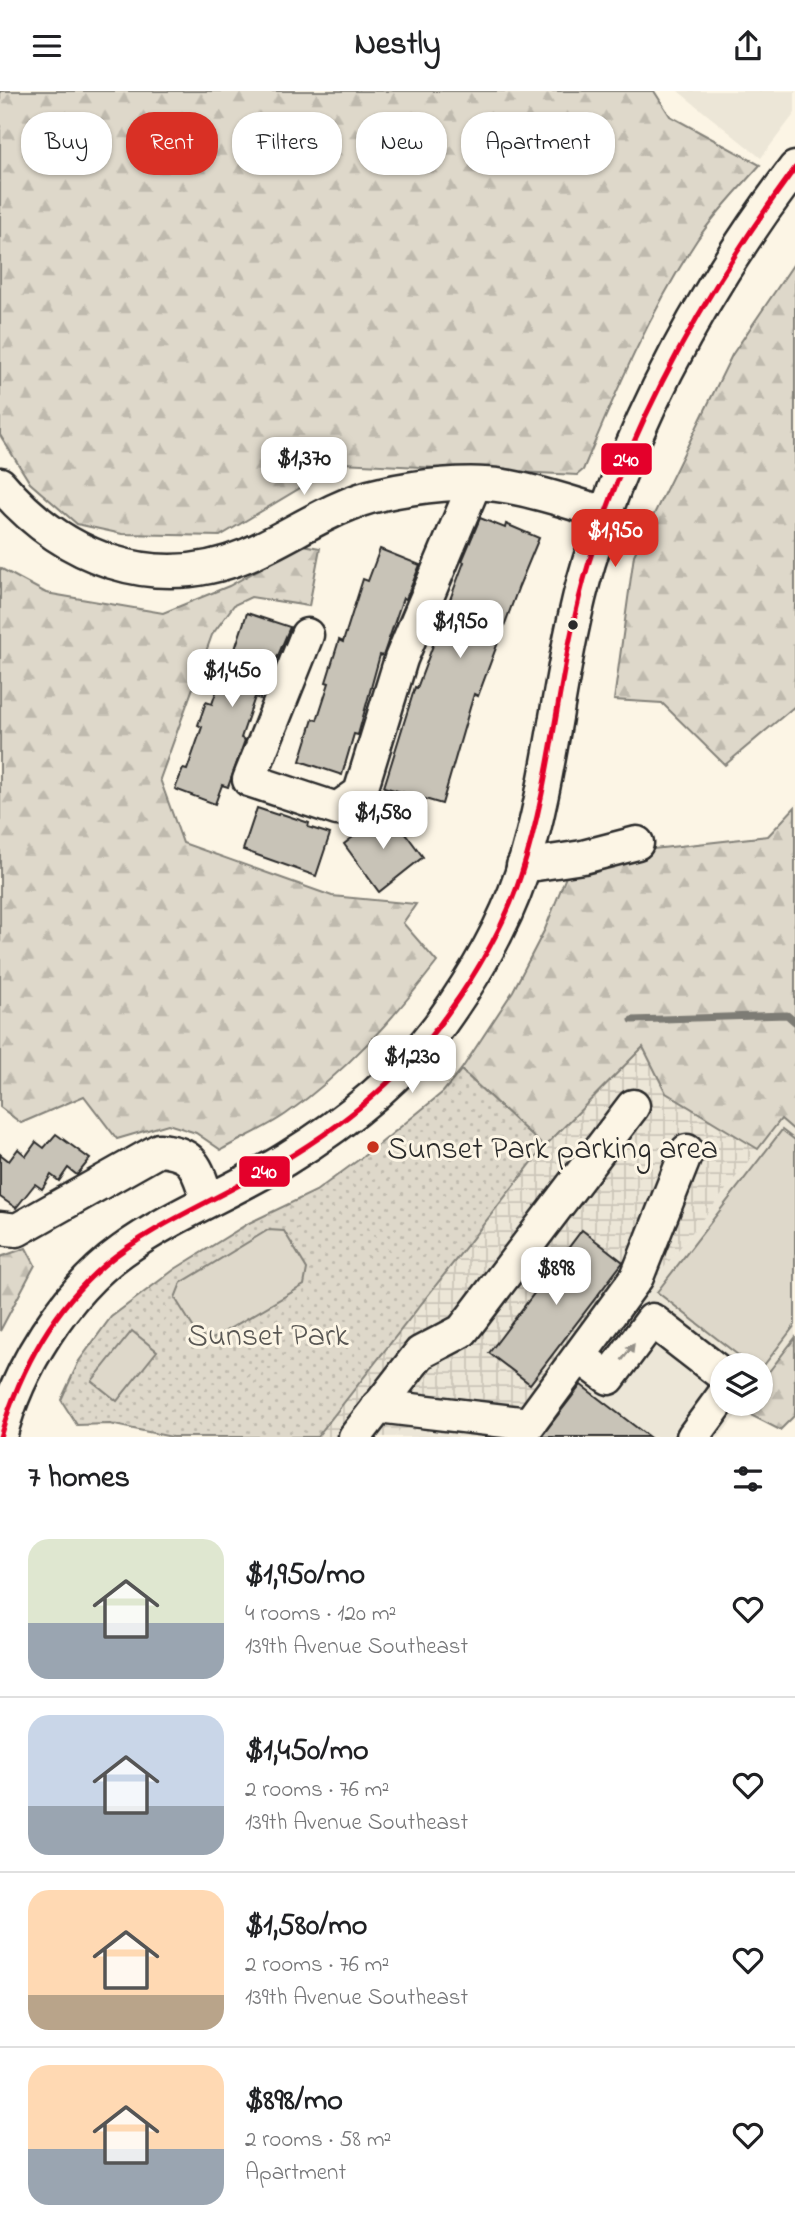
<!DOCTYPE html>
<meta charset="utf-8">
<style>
body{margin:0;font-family:"Indie Flower",sans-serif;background:#f6f6f6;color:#202124;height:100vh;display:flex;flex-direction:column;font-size:26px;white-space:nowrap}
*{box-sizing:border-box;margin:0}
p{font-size:23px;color:#757577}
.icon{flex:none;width:38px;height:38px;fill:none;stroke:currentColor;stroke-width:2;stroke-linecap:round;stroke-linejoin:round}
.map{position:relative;height:1346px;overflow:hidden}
.panel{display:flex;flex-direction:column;background:#fff;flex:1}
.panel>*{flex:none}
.top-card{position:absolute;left:21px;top:21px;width:754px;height:63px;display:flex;gap:14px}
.buttons{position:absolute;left:710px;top:1262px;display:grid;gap:14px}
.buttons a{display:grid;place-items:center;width:63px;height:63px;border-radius:50%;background:#fff;box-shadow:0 2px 5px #0004;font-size:35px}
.price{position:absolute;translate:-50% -60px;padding:0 16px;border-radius:14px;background:#fff;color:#222;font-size:23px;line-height:46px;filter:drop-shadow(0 2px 4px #0008)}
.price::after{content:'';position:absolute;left:50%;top:42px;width:21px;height:16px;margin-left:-10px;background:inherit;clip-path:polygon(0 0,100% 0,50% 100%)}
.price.selected{background:#d93025;color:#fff}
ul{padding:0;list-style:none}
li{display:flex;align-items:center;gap:21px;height:175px;padding:0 28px}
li+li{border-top:2px solid #e0e0e0}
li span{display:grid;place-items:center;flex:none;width:196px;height:140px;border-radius:21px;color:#555}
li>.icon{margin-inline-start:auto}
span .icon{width:84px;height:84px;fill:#fffc;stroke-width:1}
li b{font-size:30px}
h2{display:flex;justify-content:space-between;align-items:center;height:84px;padding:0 28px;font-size:30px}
.tag{padding:0 24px;border-radius:28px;background:#fff;box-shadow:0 2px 5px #0004;font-size:24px;line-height:63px}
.tag.selected{background:#d93025;color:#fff}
header{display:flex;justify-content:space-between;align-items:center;height:91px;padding:0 28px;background:#fff;font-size:32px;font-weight:700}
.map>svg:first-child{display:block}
.built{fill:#ece6d7}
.industrial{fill:url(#industrial-grid)}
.forest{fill:url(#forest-firs);stroke:#84827a;stroke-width:2}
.park{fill:url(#park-dots);stroke:#84827a;stroke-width:2}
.garden{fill:#ded8ca;stroke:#84827a;stroke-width:2}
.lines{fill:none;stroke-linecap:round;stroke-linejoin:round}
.stream{stroke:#7d7b74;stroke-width:7}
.building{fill:#c8c3b7;stroke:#2b2b2b;stroke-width:2}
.minor-casing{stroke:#2b2b2b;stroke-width:37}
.minor{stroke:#fcf5e5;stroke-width:32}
.bus-1-casing{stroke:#fcf5e5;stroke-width:10}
.bus-1{stroke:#e4002b;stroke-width:5}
.oneway{fill:#949088}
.bus-dot{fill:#2b2b2b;stroke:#fcf5e5;stroke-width:2.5}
.poi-dot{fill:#c8321e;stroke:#fcf5e5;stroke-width:2.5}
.labels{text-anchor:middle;stroke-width:6;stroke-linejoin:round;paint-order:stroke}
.poi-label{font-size:32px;fill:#2b2b2b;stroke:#fcf5e5;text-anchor:start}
.park-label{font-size:32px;fill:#585653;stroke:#fcf5e5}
.line-badge{stroke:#fcf5e5;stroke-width:2.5}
.badge-label{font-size:19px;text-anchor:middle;font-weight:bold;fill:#fff}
</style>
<header><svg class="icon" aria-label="menu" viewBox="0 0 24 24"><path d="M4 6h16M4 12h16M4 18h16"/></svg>Nestly<svg class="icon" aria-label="share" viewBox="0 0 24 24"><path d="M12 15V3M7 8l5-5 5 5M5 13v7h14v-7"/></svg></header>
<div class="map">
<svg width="795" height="1346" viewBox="0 0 795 1346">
<defs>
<pattern id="industrial-grid" width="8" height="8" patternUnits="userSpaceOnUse" patternTransform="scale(1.75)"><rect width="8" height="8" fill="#ece6d7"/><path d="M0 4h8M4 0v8" fill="none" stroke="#cbc5b9"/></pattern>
<pattern id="forest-firs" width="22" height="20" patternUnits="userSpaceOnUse" patternTransform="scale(1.75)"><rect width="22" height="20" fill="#ded8ca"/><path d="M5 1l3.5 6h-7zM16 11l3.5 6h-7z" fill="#bfbaae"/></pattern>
<pattern id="park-dots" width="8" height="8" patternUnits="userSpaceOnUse" patternTransform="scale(1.75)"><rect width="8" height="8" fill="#ded8ca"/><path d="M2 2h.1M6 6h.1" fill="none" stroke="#bfbaae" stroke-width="1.8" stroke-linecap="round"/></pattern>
</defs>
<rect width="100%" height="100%" fill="#fcf5e5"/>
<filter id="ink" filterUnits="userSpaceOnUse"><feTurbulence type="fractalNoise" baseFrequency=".0143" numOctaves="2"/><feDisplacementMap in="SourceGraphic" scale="14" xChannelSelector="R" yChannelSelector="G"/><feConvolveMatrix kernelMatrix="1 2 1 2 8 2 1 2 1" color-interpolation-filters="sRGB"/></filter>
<g filter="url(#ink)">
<g class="built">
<polygon points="678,0 795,0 795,22 761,67"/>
<polygon points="781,1028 795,1040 795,1247 761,1291 761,1274 723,1274 723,1312 745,1313 719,1346 530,1346"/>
<polygon points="400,1338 492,1346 395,1346"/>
</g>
<polygon class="industrial" points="643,956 666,1002 758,1058 530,1346 492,1346 400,1338 395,1346 317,1346 544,1056"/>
<g class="forest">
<path d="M0 0H654L670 25 760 74C739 98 715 122 697 149 650 221 616 300 583 379L577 384 342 372 220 445 122 443 77 433 30 392 0 344Z"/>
<polygon points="795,171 795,615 725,674 662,612 614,609 634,464 732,264"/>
<path d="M303 454 320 457 309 515 251 506 234 514 212 544 160 688 183 752 332 805 416 813 403 832 437 871C393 928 346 981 286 1023 266 1037 242 1047 221 1059L196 1042 168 1033 117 1048 84 1005 21 1032 0 1016V477L46 502 163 522 229 495Z"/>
<polygon points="795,716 795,1040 781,1028 758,1058 666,1002 643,956 544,1056 461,979 513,900 545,838 567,783 653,758 768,745"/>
<polygon points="26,1157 35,1174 0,1240 0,1166"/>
<polygon points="795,1247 795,1324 780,1339 741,1319 745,1313 761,1312 761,1291"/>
</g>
<polygon class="park" points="461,979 544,1056 317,1346 172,1346 110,1333 77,1334 61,1309 79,1270 111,1226 175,1178 249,1132 316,1100 376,1056 443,1001"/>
<g class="garden">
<polygon points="782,1039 795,1049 795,1234 761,1278 761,1274 751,1274 657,1201"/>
<polygon points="268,1139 284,1140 307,1178 304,1194 212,1248 198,1244 175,1207 181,1192"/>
<polygon points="132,1240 157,1260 117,1310 92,1290"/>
</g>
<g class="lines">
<polyline class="stream" points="632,929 787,924 795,931"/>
</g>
<g class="building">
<polygon points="480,427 505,437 506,433 539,447 519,495 478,605 474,603 442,713 384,696 415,596 417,597 464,471 462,470"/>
<polygon points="380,458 420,474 406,508 403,507 383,565 380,564 358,644 354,643 342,684 300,670 313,628 317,629 329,592 326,591 339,549 343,551 363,488 368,490"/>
<polygon points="247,522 290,536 260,608 255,606 241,647 245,649 228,696 222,694 215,713 175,698 183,678 187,679 202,636 198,634 206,611 212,613 226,572 230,573"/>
<polygon points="257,717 278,724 279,722 309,732 308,736 330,743 316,785 243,759"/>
<polygon points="388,719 423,766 379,801 344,753"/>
<polygon points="56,1043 90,1068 77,1084 68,1077 59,1090 51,1084 42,1098 35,1093 16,1117 0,1106 0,1063 9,1070 18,1058 26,1065 36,1051 44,1057"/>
<polygon points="582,1139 623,1171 530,1293 489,1262"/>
<polygon points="581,1294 649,1346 541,1346"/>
</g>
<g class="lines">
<defs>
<g id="minor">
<path d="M0 393C62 467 154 503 247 464 292 445 333 413 382 403 417 395 468 389 504 395 538 400 573 413 606 422"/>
<polyline points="307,544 249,689 337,718 360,702 401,568 474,394"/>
<polyline points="523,775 583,766 637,752"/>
<path d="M0 1137 17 1139 159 1059C197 1062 196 1078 208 1109"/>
<polyline points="580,1266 609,1287 652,1229 723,1284"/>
<polyline points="378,1315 529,1333 637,1186 687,1060"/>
<path d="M0 1346C17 1278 65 1201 122 1160 173 1123 233 1101 286 1068 343 1033 399 989 439 935 472 889 503 838 521 784 554 683 558 573 589 471 633 329 705 195 795 77"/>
<polyline points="355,1346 420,1262 462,1240 633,1015"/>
<polyline points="693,1346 723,1305"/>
</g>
</defs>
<use href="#minor" class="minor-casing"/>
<use href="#minor" class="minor"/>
<defs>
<path id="bus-1" d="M0 1346C19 1282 52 1219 104 1174 146 1139 197 1117 245 1091 324 1050 397 995 448 922 478 880 505 834 521 784 554 682 558 573 589 471 633 327 707 197 795 77"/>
</defs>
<use href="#bus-1" class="bus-1-casing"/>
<use href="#bus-1" class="bus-1"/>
</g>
<defs><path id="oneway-solid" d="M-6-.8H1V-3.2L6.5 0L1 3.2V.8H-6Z" transform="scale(1.75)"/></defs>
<use class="oneway" href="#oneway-solid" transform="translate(628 1261) rotate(-53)"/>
</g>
<circle class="bus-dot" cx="573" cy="534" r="6"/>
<circle class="poi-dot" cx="373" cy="1056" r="7"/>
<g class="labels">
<g class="poi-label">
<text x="387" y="1067">Sunset Park parking area</text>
</g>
<g class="park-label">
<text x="268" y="1254">Sunset Park</text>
</g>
</g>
<g class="line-badge">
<rect x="600" y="351" width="53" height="34" rx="7" fill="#e4002b"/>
<rect x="238" y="1064" width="53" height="33" rx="7" fill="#e4002b"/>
</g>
<g class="badge-label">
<text x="626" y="375">240</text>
<text x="264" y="1087">240</text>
</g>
</svg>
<div class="buttons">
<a><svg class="icon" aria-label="layers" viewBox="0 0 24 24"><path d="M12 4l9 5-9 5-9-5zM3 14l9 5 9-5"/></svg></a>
</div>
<b class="price" style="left:304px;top:406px">$1,370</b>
<b class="price selected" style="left:615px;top:478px">$1,950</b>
<b class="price" style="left:460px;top:569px">$1,950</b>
<b class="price" style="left:232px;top:618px">$1,450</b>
<b class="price" style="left:383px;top:760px">$1,580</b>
<b class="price" style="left:412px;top:1004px">$1,230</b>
<b class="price" style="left:556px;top:1216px">$898</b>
<div class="top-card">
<a class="tag">Buy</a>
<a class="tag selected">Rent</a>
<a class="tag">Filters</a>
<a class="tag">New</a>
<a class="tag">Apartment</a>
</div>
</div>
<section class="panel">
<h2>7 homes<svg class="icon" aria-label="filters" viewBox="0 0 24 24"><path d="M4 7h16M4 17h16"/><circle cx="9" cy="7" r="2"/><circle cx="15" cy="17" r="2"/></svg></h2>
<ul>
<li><span style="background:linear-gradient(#dfe7d0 60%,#9aa5b1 0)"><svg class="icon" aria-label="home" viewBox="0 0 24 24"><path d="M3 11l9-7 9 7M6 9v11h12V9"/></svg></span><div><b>$1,950/mo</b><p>4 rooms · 120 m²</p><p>139th Avenue Southeast</p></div><svg class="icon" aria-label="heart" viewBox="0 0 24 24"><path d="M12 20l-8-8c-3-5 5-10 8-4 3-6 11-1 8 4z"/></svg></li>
<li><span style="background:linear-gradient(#c9d6e8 65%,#9aa5b1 0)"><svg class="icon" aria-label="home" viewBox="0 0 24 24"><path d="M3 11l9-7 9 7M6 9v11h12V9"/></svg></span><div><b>$1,450/mo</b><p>2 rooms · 76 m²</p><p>139th Avenue Southeast</p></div><svg class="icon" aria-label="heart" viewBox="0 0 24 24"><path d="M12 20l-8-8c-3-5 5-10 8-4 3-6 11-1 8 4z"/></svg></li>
<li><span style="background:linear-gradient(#ffd9b3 75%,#b9a48a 0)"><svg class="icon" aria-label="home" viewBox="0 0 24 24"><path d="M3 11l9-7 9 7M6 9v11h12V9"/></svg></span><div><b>$1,580/mo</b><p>2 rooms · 76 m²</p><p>139th Avenue Southeast</p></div><svg class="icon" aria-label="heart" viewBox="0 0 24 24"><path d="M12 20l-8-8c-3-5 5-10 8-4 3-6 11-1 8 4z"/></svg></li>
<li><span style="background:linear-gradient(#ffd9b3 60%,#9aa5b1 0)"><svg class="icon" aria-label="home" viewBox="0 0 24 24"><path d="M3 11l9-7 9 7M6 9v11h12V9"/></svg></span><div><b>$898/mo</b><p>2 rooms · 58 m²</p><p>Apartment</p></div><svg class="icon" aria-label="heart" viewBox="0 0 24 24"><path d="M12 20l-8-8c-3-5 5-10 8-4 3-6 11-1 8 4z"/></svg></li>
</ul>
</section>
